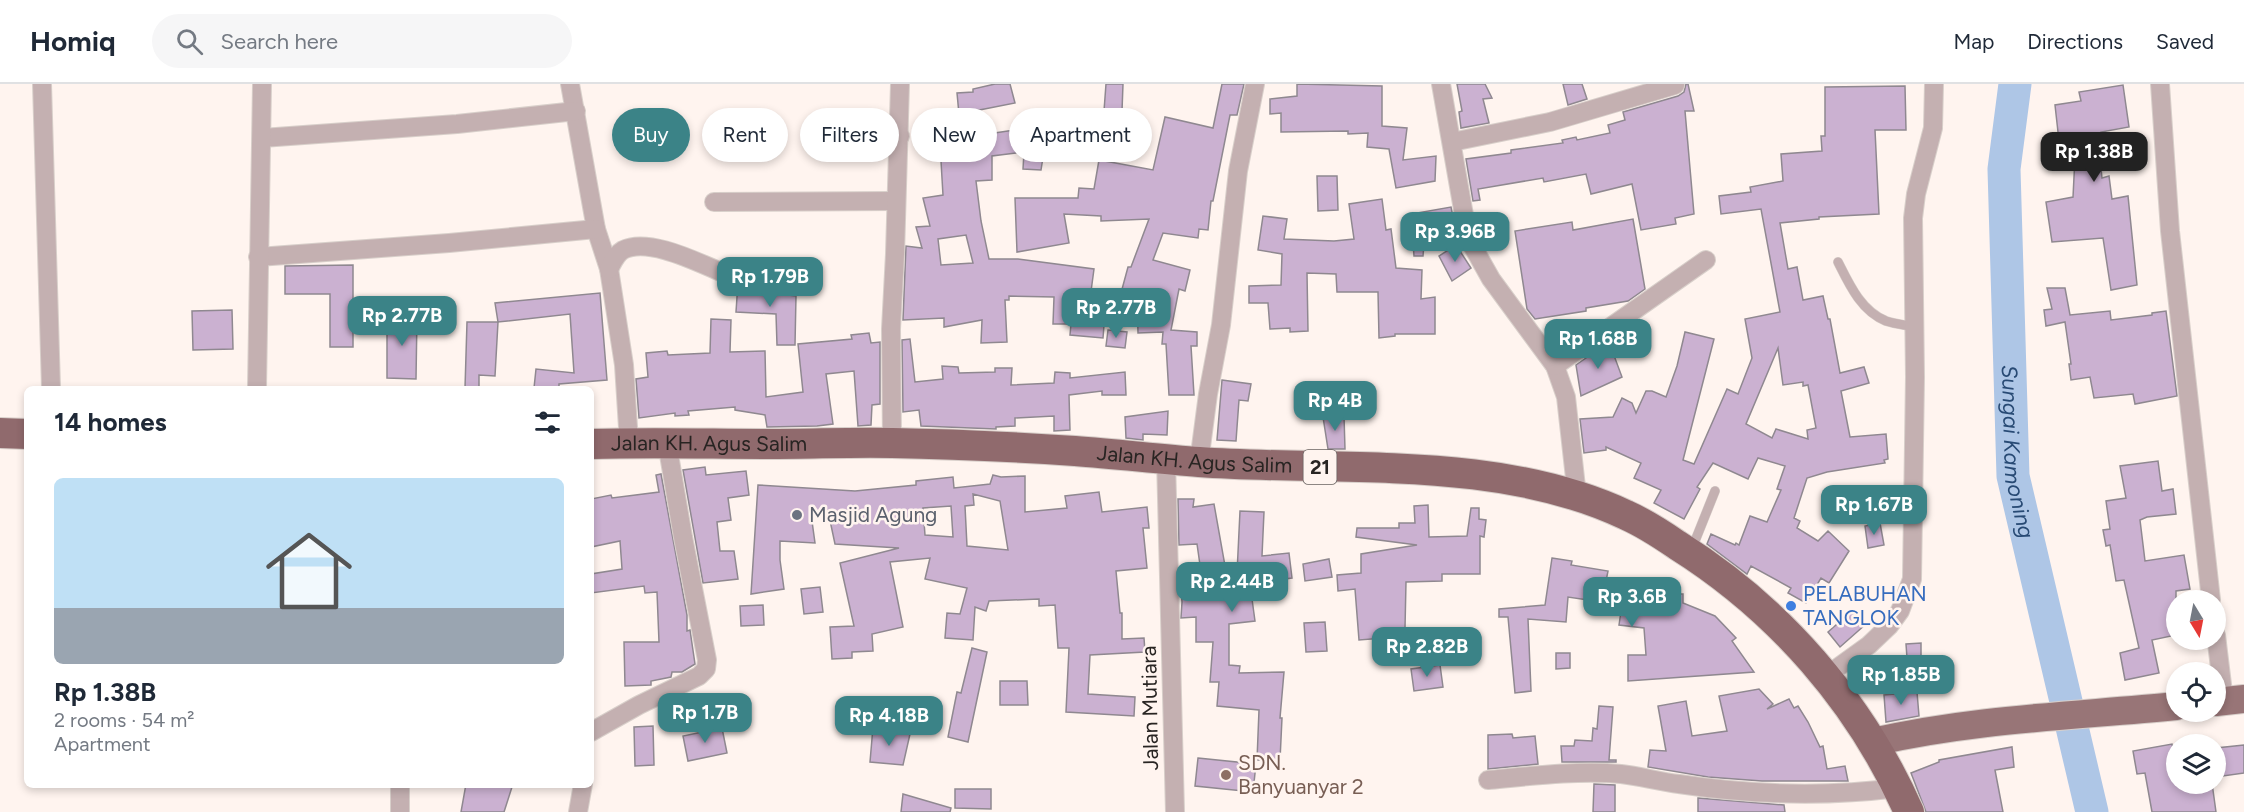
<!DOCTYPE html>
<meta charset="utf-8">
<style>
body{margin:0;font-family:Figtree,sans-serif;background:#f6f6f7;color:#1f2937;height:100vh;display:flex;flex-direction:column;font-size:22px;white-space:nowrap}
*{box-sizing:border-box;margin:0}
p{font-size:20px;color:#747a83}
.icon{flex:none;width:33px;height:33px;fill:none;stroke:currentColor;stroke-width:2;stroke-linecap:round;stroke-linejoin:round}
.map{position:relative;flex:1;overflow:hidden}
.drawer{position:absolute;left:24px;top:302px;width:570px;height:402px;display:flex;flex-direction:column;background:#fff;border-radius:9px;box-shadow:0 3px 9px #0003}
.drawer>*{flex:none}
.banner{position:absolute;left:612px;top:24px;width:570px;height:54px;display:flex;gap:12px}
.needle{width:39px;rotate:170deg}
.tools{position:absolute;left:2166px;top:506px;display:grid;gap:12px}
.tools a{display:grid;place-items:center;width:60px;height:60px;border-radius:50%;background:#fff;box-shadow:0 3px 9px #0003;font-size:30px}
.price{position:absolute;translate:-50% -51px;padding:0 14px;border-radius:12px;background:#3b8387;color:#fff;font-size:20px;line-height:39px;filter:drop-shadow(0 2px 3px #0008)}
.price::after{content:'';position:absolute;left:50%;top:36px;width:18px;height:14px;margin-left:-9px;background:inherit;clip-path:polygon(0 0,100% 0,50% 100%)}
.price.on{background:#222;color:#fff}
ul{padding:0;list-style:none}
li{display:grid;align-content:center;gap:12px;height:318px;padding:0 30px}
li span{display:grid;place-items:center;height:186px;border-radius:9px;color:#555}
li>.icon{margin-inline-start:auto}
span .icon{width:108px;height:108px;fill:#fffc;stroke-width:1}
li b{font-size:26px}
h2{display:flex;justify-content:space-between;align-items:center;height:72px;padding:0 30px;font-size:26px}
.chip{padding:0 21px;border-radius:27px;background:#fff;box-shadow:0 3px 9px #0003;font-size:21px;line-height:54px}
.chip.on{background:#3b8387;color:#fff}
header{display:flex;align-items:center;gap:36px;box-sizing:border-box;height:84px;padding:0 30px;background:#fff;border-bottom:2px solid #e0e1e3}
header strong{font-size:28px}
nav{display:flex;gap:33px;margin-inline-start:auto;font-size:21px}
.search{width:420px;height:54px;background:#f6f6f7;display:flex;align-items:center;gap:15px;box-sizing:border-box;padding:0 21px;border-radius:33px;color:#747a83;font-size:22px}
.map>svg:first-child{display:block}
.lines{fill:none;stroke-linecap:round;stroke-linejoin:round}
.river{stroke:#aec6e6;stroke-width:33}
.building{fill:#cbb1d1;stroke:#8f8890;stroke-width:1.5;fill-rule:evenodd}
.service-casing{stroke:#d8cfca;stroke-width:10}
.minor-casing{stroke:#d8cfca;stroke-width:20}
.primary-casing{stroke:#d8cfca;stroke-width:30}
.trunk-casing{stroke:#d8cfca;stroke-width:32}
.service{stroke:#c4b0b1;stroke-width:9}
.minor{stroke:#c4b0b1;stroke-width:18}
.primary{stroke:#987577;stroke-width:28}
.trunk{stroke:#906a6d;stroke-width:30}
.worship-dot{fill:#6b7280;stroke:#fff4ef;stroke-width:2}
.shop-dot{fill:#3f7fe0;stroke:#fff4ef;stroke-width:2}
.education-dot{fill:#8d6e63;stroke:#fff4ef;stroke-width:2}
.labels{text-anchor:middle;stroke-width:5;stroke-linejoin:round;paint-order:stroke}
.shield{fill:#fff4ef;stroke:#686260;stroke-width:1.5}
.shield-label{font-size:20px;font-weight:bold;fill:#282422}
.street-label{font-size:21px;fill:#282422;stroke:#fff4ef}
.worship-label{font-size:21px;fill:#5b616d;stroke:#fff4ef;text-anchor:start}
.shop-label{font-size:21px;fill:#366cbe;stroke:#fff4ef;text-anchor:start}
.education-label{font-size:21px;fill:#785e54;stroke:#fff4ef;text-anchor:start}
.water-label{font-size:22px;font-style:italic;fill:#284a74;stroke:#fff4ef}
</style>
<header>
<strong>Homiq</strong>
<div class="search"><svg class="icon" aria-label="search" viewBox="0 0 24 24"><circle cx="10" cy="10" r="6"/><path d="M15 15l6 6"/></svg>Search here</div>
<nav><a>Map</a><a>Directions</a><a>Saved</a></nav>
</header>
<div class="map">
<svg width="2244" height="728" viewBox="0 0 2244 728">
<rect width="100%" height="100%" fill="#fff4ef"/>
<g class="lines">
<path class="river" id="s1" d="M2015 0 2004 85 2013 392 2092 728"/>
</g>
<g class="building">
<polygon points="995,0 1010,0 1015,19 959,30 957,9 973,8 973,5"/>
<polygon points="1106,0 1123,0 1121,54 1072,59 1070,35 1091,32 1104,27"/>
<polygon points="1222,0 1244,0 1237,31 1230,31 1213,117 1211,117 1208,146 1199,145 1198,154 1163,149 1153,176 1190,186 1185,207 1179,205 1171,246 1197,248 1197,262 1191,262 1194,311 1169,311 1166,260 1162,260 1163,248 1138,249 1137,213 1121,209 1128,183 1131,183 1149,135 1101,137 1101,132 1064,130 1069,159 1017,168 1015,114 1078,114 1079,104 1094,105 1099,76 1153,86 1165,33 1213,44"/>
<polygon points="1297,0 1382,2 1382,42 1407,44 1403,76 1436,72 1435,97 1396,104 1389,65 1367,63 1368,49 1348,50 1348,47 1281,48 1281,29 1270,30 1270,15 1297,12"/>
<polygon points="1457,0 1485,0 1492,14 1483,15 1489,39 1461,44 1459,28 1462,27"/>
<polygon points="1563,0 1582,0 1587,15 1568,21"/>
<polygon points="1686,0 1688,0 1694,27 1685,27 1694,130 1675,134 1676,140 1641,146 1632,100 1591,110 1586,90 1544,98 1543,94 1478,105 1480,116 1473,117 1466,75 1511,69 1511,66 1563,59 1562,56 1576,53 1577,56 1610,49 1608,41 1625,36 1623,28 1678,12 1684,8"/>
<polygon points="2123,1 2129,43 2101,48 2103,65 2099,66 2102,94 2109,92 2112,115 2128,112 2137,201 2111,206 2103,154 2052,158 2046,118 2073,113 2075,73 2061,75 2055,21 2081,17 2079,8"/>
<path d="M1905 2 1906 46H1875L1879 130 1819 133V135L1780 139 1788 185 1797 183 1803 216 1823 212 1828 235H1830L1840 289 1864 283 1869 299 1841 307 1850 353 1886 350 1888 375 1884 376 1885 379 1827 388 1807 394 1794 434 1800 437 1797 444 1818 457 1828 447 1849 467 1829 499 1821 494 1806 519 1788 509 1791 504 1751 482 1747 490 1707 460 1711 450 1735 461 1736 459 1739 461 1750 432 1767 438 1781 406 1777 405 1785 382 1758 374 1748 395 1713 379 1697 403 1700 405 1684 435 1654 419 1661 406 1634 394 1641 379 1606 363V366L1584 369 1580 335 1613 333 1622 314 1632 319 1636 329 1646 307H1652L1666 313 1677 282 1685 248 1714 255 1683 376 1694 380 1727 305 1738 310 1752 274 1745 235 1780 228 1761 125 1721 130 1719 112 1751 108 1750 103 1783 97 1781 70 1822 67 1821 52H1825V3ZM1778 264 1783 301 1803 298V302L1808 301 1816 344 1807 346 1808 355 1776 345 1772 354 1746 340Z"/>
<path d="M1022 45V48L1063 56V59L1029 63 1044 67 1041 86 1023 85 1024 68 992 72V96L976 97 981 137 989 175H1018L1094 185 1090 215 1106 216 1103 254 1070 251 1071 240H1053L1054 213 1009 212V216H1005L1007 258 981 259 982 236 944 243V234L903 236 906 162 922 164 916 143 930 142 923 114 943 111 941 77 960 75 959 56H961V54ZM966 151 973 179 941 181 938 155Z"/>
<polygon points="1317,92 1337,92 1338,126 1318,127"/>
<polygon points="1382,115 1386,146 1391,145 1396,184 1422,186 1421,215 1435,213 1435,250 1395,250 1395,252 1379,254 1378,208 1337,208 1336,190 1307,189 1308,247 1290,248 1290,244 1270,245 1268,219 1249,219 1249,202 1281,201 1282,170 1258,166 1263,132 1287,135 1284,155 1334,157 1354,155 1349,120"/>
<polygon points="1451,123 1456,148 1428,152 1425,147 1423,172 1414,172 1411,130"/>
<polygon points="1633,135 1645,205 1628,217 1586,224 1586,227 1535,235 1527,225 1515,147 1572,138 1573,146"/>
<polygon points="1456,161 1471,184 1452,197 1439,172"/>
<polygon points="353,181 353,263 330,263 330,210 285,210 285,182"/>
<polygon points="738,198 775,200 774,209 796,212 795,261 777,261 776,230 736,228"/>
<polygon points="2047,204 2065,204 2070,231 2110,227 2111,236 2152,231 2152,229 2166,227 2177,312 2135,320 2133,310 2094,314 2090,293 2071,296 2069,280 2071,280 2065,238 2046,242 2044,226 2052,225"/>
<polygon points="600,209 607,296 559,300 559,304 534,304 536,285 574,289 570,230 498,238 495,219"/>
<polygon points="232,226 233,265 193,266 192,227"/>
<polygon points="387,232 417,232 416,295 387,294"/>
<polygon points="711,235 731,236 730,268 765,267 766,313 803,308 798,260 852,255 851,251 869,249 871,259 880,258 880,320 872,321 871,341 858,342 854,287 826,290 833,340 817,342 767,343 765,331 735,326 735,323 688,327 689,331 675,332 675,329 639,334 636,295 648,293 646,269 667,267 668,271 710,269"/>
<polygon points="467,238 498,238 495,292 479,291 479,304 465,304"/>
<polygon points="1108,246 1127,248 1125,264 1106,262"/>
<polygon points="910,255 915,298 943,295 942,282 958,283 959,289 995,288 995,284 1012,284 1011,301 1054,299 1055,288 1070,289 1070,294 1125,288 1126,311 1102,311 1102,307 1069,311 1070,346 1054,347 1054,332 1015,334 1015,342 996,343 996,345 921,342 919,326 903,328 902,256"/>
<polygon points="1609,258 1622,293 1581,312 1576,281"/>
<polygon points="1222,296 1251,300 1248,317 1239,316 1236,357 1217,356"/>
<polygon points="1168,327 1167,351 1143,350 1143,356 1126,354 1125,333"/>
<polygon points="1344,332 1345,365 1328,365 1323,333"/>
<polygon points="2158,377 2162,407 2173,405 2176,430 2147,433 2140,436 2145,477 2184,471 2190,505 2176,507 2176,551 2152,556 2159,589 2125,596 2120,569 2139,564 2124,496 2116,497 2110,461 2106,462 2103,446 2110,445 2106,417 2126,414 2120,382"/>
<polygon points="705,383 706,391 746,387 749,411 728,414 731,436 717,438 720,467 734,467 738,495 703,499 683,386"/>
<polygon points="661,390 687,531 687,547 690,546 695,580 682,588 672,588 671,593 651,597 651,601 625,602 624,558 659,558 657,508 645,509 644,502 591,509 591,490 622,485 620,457 591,463 591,415 611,411 612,414 659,408 656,391"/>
<path d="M993 391 1001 393 1025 392V428L1067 424 1065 412 1099 408 1102 428 1147 423 1149 444H1143L1147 484 1116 487 1120 529H1122V555L1144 554 1145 568 1090 571 1088 610 1135 613 1134 632 1066 628 1069 564H1058L1055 521 1039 522V515L989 517 986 527 975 523 973 556 945 554 947 529 960 530 967 504 925 495 930 474 890 478 903 543 872 550 873 567 852 568V574L832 575 830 543 854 542 840 479 899 464 835 460 828 427 811 430 815 459 780 457V476L784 505 751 510 758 401 855 407 916 401V397L953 393 954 404 990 400ZM973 410 1000 417 1008 466 967 462 965 422 974 421ZM951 422 953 453 925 451 923 424Z"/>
<polygon points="1178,415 1194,415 1193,423 1214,420 1230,510 1236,510 1240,427 1264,428 1262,472 1289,469 1292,494 1277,496 1276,490 1249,493 1255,537 1229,540 1229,581 1240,582 1239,589 1284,588 1280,634 1282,634 1280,676 1257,676 1259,626 1217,622 1219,598 1210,598 1213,558 1196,558 1196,533 1181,534 1182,518 1180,491 1201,488 1197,460 1179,461"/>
<polygon points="1428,421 1429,453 1467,452 1471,424 1479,424 1479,435 1486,436 1484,453 1480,452 1480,490 1442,490 1442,497 1406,498 1405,544 1402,544 1403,558 1385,559 1384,554 1359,556 1355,505 1338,507 1337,491 1361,489 1361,470 1417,461 1356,453 1357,444 1399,444 1399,439 1415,439 1414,422"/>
<polygon points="1880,439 1884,461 1868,464 1865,442"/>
<polygon points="1552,474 1572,477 1571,481 1608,487 1606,497 1643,501 1642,510 1683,510 1683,519 1715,532 1736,554 1732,557 1754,588 1628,597 1628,571 1646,571 1644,544 1619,541 1622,521 1568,513 1566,538 1528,535 1531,607 1515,609 1508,533 1499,533 1499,525 1545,521"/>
<polygon points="1329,475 1332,493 1305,497 1303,480"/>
<polygon points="820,503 823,528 804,530 801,505"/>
<polygon points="763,521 764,541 741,542 740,522"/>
<polygon points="1853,526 1866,540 1840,563 1828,548"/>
<polygon points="1325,538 1327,567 1306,568 1304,539"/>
<polygon points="1921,559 1921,573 1907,574 1906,560"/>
<polygon points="972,564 987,568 968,658 948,653 957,608 961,609"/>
<polygon points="1556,569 1570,569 1570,584 1556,585"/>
<polygon points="1440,581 1443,603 1414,607 1411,585"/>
<polygon points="1000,597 1027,597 1028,621 1000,621"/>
<polygon points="1759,605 1773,620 1767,625 1789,615 1794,624 1798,622 1808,638 1820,663 1823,662 1827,685 1845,682 1848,697 1762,697 1708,693 1648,683 1650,666 1666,667 1658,622 1686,617 1692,652 1727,647 1719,612"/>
<polygon points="1917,608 1919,632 1886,638 1884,611"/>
<polygon points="1599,622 1613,623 1609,676 1616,676 1616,678 1562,678 1561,662 1574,662 1575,656 1592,657 1593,644 1597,645"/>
<polygon points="653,642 654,681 635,682 634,643"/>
<polygon points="873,643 910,650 903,681 870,678"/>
<polygon points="722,644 727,669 688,677 683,652"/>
<polygon points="1512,650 1513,654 1535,652 1538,680 1488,685 1488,651"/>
<polygon points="2172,660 2174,673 2176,673 2176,699 2212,699 2216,728 2152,728 2145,689 2137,690 2133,667"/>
<polygon points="2244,661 2244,689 2216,693 2216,664"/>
<polygon points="2012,663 2014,683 1995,686 2003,728 1926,728 1911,689 1939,678 1939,676"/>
<polygon points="1198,674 1256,680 1253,708 1195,702"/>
<polygon points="466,700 501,700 512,703 504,728 461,728"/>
<polygon points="1594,700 1615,701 1615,728 1593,728"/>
<polygon points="955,705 991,705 991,725 955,724"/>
<polygon points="903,710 951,724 950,728 901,728"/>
<polygon points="1698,714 1784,721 1785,728 1698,728"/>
</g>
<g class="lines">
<defs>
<g id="service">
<path d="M1838 178C1849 200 1861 227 1886 237 1895 240 1905 241 1915 243"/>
<polyline points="1691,467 1715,407"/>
</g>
<g id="minor">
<polyline points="42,0 51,304"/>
<polyline points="570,0 596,145 609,185 624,281 629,359"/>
<polyline points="1441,0 1468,154 1491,195 1555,282 1566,313 1577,412"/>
<polyline points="2160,0 2170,147 2211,516"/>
<polyline points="826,47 900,52"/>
<polyline points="262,54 457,40 576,27"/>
<polyline points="1452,58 1550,38 1675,1"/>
<polyline points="714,118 896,117"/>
<polyline points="258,173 449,159 596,145"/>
<path d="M609 185C613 178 616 170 623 166 648 153 697 178 721 188"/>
<polyline points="1555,282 1706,176"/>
<polyline points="257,304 262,0"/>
<polyline points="892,359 891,245 895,170 900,0"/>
<polyline points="1166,375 1175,728"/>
<polyline points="1199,378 1208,310 1221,241 1238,87 1255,0"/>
<polyline points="1844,412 1914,413"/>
<polyline points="2216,551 2224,617"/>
<polyline points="1826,592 1869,561 1889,542 1900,527 1912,495 1915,293 1913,134 1916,110 1933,44 1934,0"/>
<polyline points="591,648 639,621 699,592 706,585 707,576 683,453 667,359"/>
<path d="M1488 696C1530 692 1579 686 1621 690 1640 692 1660 698 1679 700 1752 711 1825 713 1898 704"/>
<polyline points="400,700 400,728"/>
<polyline points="578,728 583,700"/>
</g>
<g id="primary">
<polyline points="2216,618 2244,615"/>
<path d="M1873 658C1972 635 2075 632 2176 622"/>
</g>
<g id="trunk">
<polyline points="0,349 27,350"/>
<path id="s2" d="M591 360C652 358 713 360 774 360 814 360 853 358 892 359 953 360 1014 363 1075 367 1117 370 1158 375 1199 378 1339 388 1497 370 1626 431 1644 439 1661 450 1677 461 1779 525 1860 618 1909 728"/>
</g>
</defs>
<use href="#service" class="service-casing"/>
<use href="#minor" class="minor-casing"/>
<use href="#primary" class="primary-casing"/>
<use href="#trunk" class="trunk-casing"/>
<use href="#service" class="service"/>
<use href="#minor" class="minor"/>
<use href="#primary" class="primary"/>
<use href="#trunk" class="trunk"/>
</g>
<circle class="worship-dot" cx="797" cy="431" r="6"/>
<circle class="shop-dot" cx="1791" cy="522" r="6"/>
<circle class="education-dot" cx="1226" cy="691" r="6"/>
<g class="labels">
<rect class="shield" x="1303.5" y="366" width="33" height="34" rx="4.5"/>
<g class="shield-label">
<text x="1320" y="390">21</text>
</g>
<g class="street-label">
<text dy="7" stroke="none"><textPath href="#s2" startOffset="118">Jalan KH. Agus Salim</textPath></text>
<text dy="7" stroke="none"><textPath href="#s2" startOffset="604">Jalan KH. Agus Salim</textPath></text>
<text transform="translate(1150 624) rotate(-91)" y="7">Jalan Mutiara</text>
</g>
<g class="worship-label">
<text x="809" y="438">Masjid Agung</text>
</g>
<g class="shop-label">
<text x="1803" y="517">PELABUHAN<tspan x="1803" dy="24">TANGLOK</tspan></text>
</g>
<g class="education-label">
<text x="1238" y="686">SDN.<tspan x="1238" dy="24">Banyuanyar 2</tspan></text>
</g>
<g class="water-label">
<text dy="8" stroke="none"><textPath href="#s1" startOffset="369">Sungai Kamoning</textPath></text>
</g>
</g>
</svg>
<div class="tools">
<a><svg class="needle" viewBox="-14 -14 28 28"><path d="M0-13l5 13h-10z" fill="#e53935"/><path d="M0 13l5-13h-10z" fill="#747a83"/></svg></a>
<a><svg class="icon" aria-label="locate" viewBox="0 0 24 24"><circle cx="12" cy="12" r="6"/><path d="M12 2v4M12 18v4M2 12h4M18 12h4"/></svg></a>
<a><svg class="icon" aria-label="layers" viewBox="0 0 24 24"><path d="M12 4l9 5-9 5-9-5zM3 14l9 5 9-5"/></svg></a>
</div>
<b class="price on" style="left:2094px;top:99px">Rp 1.38B</b>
<b class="price" style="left:1455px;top:179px">Rp 3.96B</b>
<b class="price" style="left:770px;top:224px">Rp 1.79B</b>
<b class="price" style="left:1116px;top:255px">Rp 2.77B</b>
<b class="price" style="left:402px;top:263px">Rp 2.77B</b>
<b class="price" style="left:1598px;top:286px">Rp 1.68B</b>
<b class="price" style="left:1335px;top:348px">Rp 4B</b>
<b class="price" style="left:1874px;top:452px">Rp 1.67B</b>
<b class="price" style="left:1232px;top:529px">Rp 2.44B</b>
<b class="price" style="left:1632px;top:544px">Rp 3.6B</b>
<b class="price" style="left:1427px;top:594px">Rp 2.82B</b>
<b class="price" style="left:1901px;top:622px">Rp 1.85B</b>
<b class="price" style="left:705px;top:660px">Rp 1.7B</b>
<b class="price" style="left:889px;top:663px">Rp 4.18B</b>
<div class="banner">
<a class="chip on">Buy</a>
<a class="chip">Rent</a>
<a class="chip">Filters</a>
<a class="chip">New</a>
<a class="chip">Apartment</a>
</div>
<section class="drawer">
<h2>14 homes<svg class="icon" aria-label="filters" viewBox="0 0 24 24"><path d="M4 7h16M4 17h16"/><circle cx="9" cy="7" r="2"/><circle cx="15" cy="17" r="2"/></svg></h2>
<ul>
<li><span style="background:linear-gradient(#bfe0f5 70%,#9aa5b1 0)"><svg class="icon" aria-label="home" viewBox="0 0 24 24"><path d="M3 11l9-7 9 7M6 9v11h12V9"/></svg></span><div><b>Rp 1.38B</b><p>2 rooms · 54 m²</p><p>Apartment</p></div></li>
</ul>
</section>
</div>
